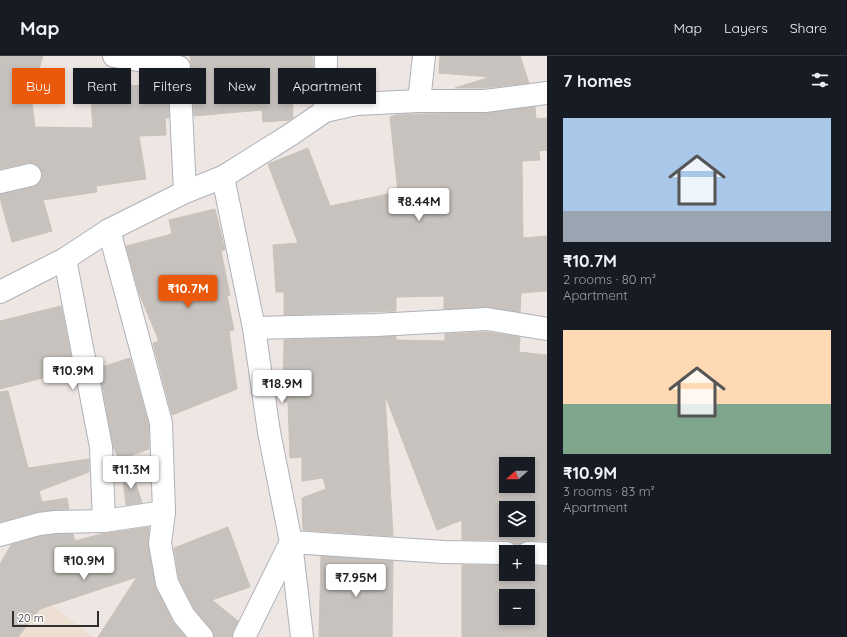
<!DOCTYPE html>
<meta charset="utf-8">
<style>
body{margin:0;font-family:Quicksand,sans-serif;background:#20242c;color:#f1f3f6;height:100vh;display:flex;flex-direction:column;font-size:15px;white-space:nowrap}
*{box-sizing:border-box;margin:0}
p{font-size:13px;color:#9ea1a6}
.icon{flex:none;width:22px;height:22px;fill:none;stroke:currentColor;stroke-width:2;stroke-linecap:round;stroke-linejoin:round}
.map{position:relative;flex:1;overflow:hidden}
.panel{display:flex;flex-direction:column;background:#171b24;width:300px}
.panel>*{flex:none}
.guide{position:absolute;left:12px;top:12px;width:380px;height:36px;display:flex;gap:8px}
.needle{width:26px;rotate:249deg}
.tools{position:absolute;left:499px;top:401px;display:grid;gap:8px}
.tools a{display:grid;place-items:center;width:36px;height:36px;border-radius:0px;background:#171b24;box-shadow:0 2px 6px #0003;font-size:20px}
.scale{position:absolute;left:12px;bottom:10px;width:87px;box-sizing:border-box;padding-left:4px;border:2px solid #2e2e2e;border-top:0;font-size:11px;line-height:14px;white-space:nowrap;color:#2e2e2e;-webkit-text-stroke:3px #fff;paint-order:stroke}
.price{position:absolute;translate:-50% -34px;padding:0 9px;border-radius:4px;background:#fff;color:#222;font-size:13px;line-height:26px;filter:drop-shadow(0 1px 2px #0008)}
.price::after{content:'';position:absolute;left:50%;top:24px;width:12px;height:9px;margin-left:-6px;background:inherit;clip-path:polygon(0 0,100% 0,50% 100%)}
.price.on{background:#ea580c;color:#fff}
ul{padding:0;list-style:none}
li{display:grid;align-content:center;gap:8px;height:212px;padding:0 16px}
li span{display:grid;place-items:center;height:124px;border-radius:0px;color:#555}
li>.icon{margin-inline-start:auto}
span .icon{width:72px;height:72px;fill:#fffc;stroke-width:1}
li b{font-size:17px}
h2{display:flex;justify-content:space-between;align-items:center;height:48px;padding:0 16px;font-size:17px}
.tag{padding:0 14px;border-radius:0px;background:#171b24;box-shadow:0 2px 6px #0003;font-size:14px;line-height:36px}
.tag.on{background:#ea580c;color:#fff}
header{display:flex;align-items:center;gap:24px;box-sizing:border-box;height:56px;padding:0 20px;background:#171b24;border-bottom:1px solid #363941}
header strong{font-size:19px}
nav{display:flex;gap:22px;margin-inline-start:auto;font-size:14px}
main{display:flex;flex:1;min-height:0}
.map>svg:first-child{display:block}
.education{fill:#ede0d3}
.building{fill:#c7c2bd;stroke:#c9c2bb;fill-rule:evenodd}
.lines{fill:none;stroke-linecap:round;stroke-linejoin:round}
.minor-casing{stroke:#aeb2b8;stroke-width:24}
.minor{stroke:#fff;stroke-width:22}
</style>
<header>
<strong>Map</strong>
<nav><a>Map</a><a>Layers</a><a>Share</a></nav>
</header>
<main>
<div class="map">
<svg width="547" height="581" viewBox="0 0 547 581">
<rect width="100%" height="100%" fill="#eee6e2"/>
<polygon class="education" points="0,514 45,544 93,581 0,581"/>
<g class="building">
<polygon points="0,0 43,0 31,39 35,71 93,72 90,31 150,29 149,19 167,22 169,62 165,62 166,79 139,80 146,123 96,130 97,136 43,144 52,175 12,186 0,142 0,138 33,131 38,128 42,123 42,117 39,111 33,107 27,107 0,113"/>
<polygon points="190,0 301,0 313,1 313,28 292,27 293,62 289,64 263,66 262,54 194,60 191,10"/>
<polygon points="440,0 520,0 529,27 484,32 455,32 490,21 439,17"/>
<polygon points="535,51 536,63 547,62 547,94 539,95 540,104 522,105 523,182 547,180 547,235 521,237 520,256 486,251 444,253 444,240 396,241 396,255 284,259 284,236 276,236 273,189 298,187 268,108 308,92 330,150 398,136 390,61 396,59 419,58 486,57"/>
<polygon points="215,153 225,194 221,195 230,239 227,240 234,274 229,275 237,333 172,359 153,287 159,285 139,237 126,190 172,178 169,164"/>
<polygon points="61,250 74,314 0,333 0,265"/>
<path d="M486 276 520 281 519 296 547 299V485H528L522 486 517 491 513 487 506 484H462V464L437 474 385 339 393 480 303 474 302 442 326 433 323 422 302 425V401L290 402 288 346H283L284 284 396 280V284L445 285V278ZM506 408H528V430H506ZM506 452H528V474H506Z"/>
<polygon points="130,302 149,369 149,393 119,404 113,390 99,312"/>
<polygon points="8,335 28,412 89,403 89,416 39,435 42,446 67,442 69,453 54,454 37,456 0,466 0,336"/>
<polygon points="132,416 142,447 126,449 122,418"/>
<polygon points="149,471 148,489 155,529 173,566 186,581 98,581 137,521 40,553 18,581 0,581 0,508 11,489 41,480 56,478 73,478 75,485 101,478"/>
<polygon points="228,471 250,531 212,544 238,565 233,575 232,581 214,581 214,578 211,573 194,553 179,523 174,492"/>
<polygon points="321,500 393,505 392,581 319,581"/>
<path d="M462 509H506V518H528V510H547V581H462ZM506 540H528V562H506Z"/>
</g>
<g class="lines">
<defs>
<g id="minor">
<polyline points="114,0 179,11 185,136"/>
<polyline points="419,45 424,0"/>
<polyline points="325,55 326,0"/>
<polyline points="223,121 254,272 269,376 291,486 302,581"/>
<polyline points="0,126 30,119"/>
<polyline points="109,174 161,367 164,456 160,487 167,527 184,560 202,581"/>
<polyline points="65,203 101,391 104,465"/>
<polyline points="0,236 65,203 109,174 185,136 223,121 290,79 325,55 356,48 419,45 485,45 547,37"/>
<polyline points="254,272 376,269 487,263 547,273"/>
<polyline points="0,479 39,468 55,466 104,465 164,456"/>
<polyline points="528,497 547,498"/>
<polyline points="244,581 291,486 444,496 506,497"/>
</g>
</defs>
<use href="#minor" class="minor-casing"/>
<use href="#minor" class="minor"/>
</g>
</svg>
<div class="tools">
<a><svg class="needle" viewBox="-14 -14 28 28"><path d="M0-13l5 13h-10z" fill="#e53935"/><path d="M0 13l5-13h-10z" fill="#9ea1a6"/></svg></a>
<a><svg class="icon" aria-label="layers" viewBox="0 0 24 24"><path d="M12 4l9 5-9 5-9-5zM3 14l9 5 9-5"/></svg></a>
<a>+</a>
<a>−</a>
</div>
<div class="scale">20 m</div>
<b class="price" style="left:419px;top:166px">₹8.44M</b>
<b class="price on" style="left:188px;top:253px">₹10.7M</b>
<b class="price" style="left:73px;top:335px">₹10.9M</b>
<b class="price" style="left:282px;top:348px">₹18.9M</b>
<b class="price" style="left:131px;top:434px">₹11.3M</b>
<b class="price" style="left:84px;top:525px">₹10.9M</b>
<b class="price" style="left:356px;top:542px">₹7.95M</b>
<div class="guide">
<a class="tag on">Buy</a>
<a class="tag">Rent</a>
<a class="tag">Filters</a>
<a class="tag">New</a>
<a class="tag">Apartment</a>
</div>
</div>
<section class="panel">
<h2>7 homes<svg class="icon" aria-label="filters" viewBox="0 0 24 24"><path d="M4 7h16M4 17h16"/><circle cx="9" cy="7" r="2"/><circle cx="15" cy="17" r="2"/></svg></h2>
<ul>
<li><span style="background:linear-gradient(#a9c7e8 75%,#9aa5b1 0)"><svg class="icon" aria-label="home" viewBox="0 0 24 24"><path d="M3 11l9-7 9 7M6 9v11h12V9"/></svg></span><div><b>₹10.7M</b><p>2 rooms · 80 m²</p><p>Apartment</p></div></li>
<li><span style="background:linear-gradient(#ffd9b3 60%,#7fa58c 0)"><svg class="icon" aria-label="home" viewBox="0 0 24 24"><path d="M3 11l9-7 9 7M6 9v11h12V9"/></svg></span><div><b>₹10.9M</b><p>3 rooms · 83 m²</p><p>Apartment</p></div></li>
</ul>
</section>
</main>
